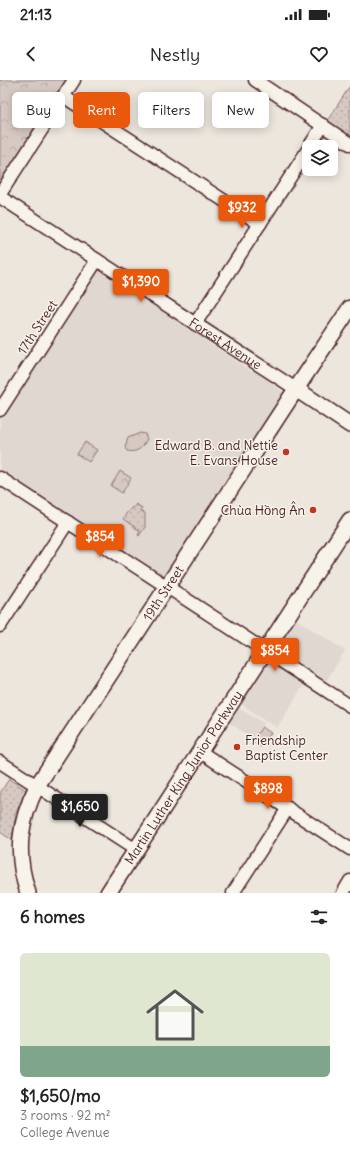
<!DOCTYPE html>
<meta charset="utf-8">
<style>
body{margin:0;font-family:Delius,sans-serif;background:#f6f6f6;color:#222;height:100vh;display:flex;flex-direction:column;font-size:15px;white-space:nowrap}
*{box-sizing:border-box;margin:0}
p{font-size:13px;color:#767676}
.icon{flex:none;width:22px;height:22px;fill:none;stroke:currentColor;stroke-width:2;stroke-linecap:round;stroke-linejoin:round}
.map{position:relative;height:813px;overflow:hidden}
.sheet{display:flex;flex-direction:column;background:#fff;flex:1}
.sheet>*{flex:none}
.hud{position:absolute;left:12px;top:12px;width:326px;height:36px;display:flex;gap:8px}
.fabs{position:absolute;left:302px;top:60px;display:grid;gap:8px}
.fabs a{display:grid;place-items:center;width:36px;height:36px;border-radius:6px;background:#fff;box-shadow:0 2px 10px #0003;font-size:20px}
.price{position:absolute;translate:-50% -34px;padding:0 9px;border-radius:4px;background:#ea580c;color:#fff;font-size:13px;line-height:26px;filter:drop-shadow(0 1px 2px #0008)}
.price::after{content:'';position:absolute;left:50%;top:24px;width:12px;height:9px;margin-left:-6px;background:inherit;clip-path:polygon(0 0,100% 0,50% 100%)}
.price.active{background:#222;color:#fff}
ul{padding:0;list-style:none}
li{display:grid;align-content:center;gap:8px;height:212px;padding:0 20px}
li+li{border-top:1px solid #e0e0e0}
li span{display:grid;place-items:center;height:124px;border-radius:6px;color:#555}
li>.icon{margin-inline-start:auto}
span .icon{width:72px;height:72px;fill:#fffc;stroke-width:1}
li b{font-size:17px}
h2{display:flex;justify-content:space-between;align-items:center;height:48px;padding:0 20px;font-size:17px}
.tag{padding:0 14px;border-radius:6px;background:#fff;box-shadow:0 2px 10px #0003;font-size:14px;line-height:36px}
.tag.active{background:#ea580c;color:#fff}
.status{display:flex;justify-content:space-between;align-items:center;height:28px;padding:0 20px;background:#fff;direction:ltr}
.status svg{height:11px;fill:currentColor}
header{display:flex;justify-content:space-between;align-items:center;height:52px;padding:0 20px;background:#fff;font-size:18px;font-weight:600}
.map>svg:first-child{display:block}
.built{fill:#e0d7d0}
.grass{fill:url(#grass-dots);stroke:#907476}
.park{fill:url(#park-crowns);stroke:#907476}
.pitch{fill:#d5c9c2;stroke:#907476}
.lines{fill:none;stroke-linecap:round;stroke-linejoin:round}
.minor-casing{stroke:#4a1f2b;stroke-width:15}
.major-casing{stroke:#4a1f2b;stroke-width:18}
.minor{stroke:#f7f3e8;stroke-width:12}
.major{stroke:#f7f3e8;stroke-width:15}
.poi-dot{fill:#c8321e;stroke:#f7f3e8;stroke-width:1.5}
.labels{text-anchor:middle;stroke-width:3;stroke-linejoin:round;paint-order:stroke}
.street-label{font-size:13px;fill:#4a1f2b;stroke:#f7f3e8}
.poi-label{font-size:13px;fill:#4a1f2b;stroke:#f7f3e8;text-anchor:end}
</style>
<div class="status"><b>21:13</b><svg viewBox="0 0 49 12"><path d="M0 12V9h3v3zM5 12V6h3v6zM10 12V3h3v9zM15 12V0h3v12zM26 1h20v11H26zM47 4h2v5h-2z"/></svg></div>
<header><svg class="icon" aria-label="back" viewBox="0 0 24 24"><path d="M15 5l-7 7 7 7"/></svg>Nestly<svg class="icon" aria-label="heart" viewBox="0 0 24 24"><path d="M12 20l-8-8c-3-5 5-10 8-4 3-6 11-1 8 4z"/></svg></header>
<div class="map">
<svg width="350" height="813" viewBox="0 0 350 813">
<defs>
<pattern id="grass-dots" width="8" height="8" patternUnits="userSpaceOnUse"><rect width="8" height="8" fill="#d5c9c2"/><path d="M2 2h.1M6 6h.1" fill="none" stroke="#b8aca7" stroke-width="1.8" stroke-linecap="round"/></pattern>
<pattern id="park-crowns" width="20" height="18" patternUnits="userSpaceOnUse"><rect width="20" height="18" fill="#d5c9c2"/><path d="M2 6a3 3 0 1 1 6 0M12 15a3 3 0 1 1 6 0" fill="none" stroke="#b8aca7"/></pattern>
</defs>
<rect width="100%" height="100%" fill="#ece6dd"/>
<filter id="ink" filterUnits="userSpaceOnUse"><feTurbulence type="fractalNoise" baseFrequency=".025" numOctaves="2"/><feDisplacementMap in="SourceGraphic" scale="8" xChannelSelector="R" yChannelSelector="G"/><feConvolveMatrix kernelMatrix="1 2 1 2 8 2 1 2 1" color-interpolation-filters="sRGB"/></filter>
<g filter="url(#ink)">
<g class="built">
<polygon points="98,190 101,190 200,254 204,260 251,291 257,291 285,314 165,499 151,491 149,486 53,424 45,422 0,394 0,338 96,191"/>
<polygon points="294,538 345,571 326,601 323,603 277,572 276,567"/>
<polygon points="266,581 270,581 304,604 277,648 240,623"/>
<polygon points="236,627 264,643 254,659 227,641"/>
</g>
<g class="grass">
<polygon points="350,6 350,58 327,41"/>
<polygon points="136,424 142,428 140,432 145,433 145,447 139,456 138,455 140,451 123,439 128,431 129,431 132,427 133,428"/>
<polygon points="9,699 26,710 16,733 12,760 0,752 0,713"/>
</g>
<g class="park">
<polygon points="0,0 70,0 0,107"/>
<path d="M140 353 145 354 147 359C142 368 138 373 127 371L125 367 128 358Z"/>
<polygon points="85,362 97,370 89,382 77,374"/>
<polygon points="120,391 131,398 122,413 111,406"/>
</g>
<polygon class="pitch" points="262,647 271,653 261,667 252,661"/>
<g class="lines">
<defs>
<g id="minor">
<polyline points="255,0 350,64"/>
<polyline points="63,16 260,144"/>
<polyline points="309,67 323,45"/>
<polyline points="0,114 74,0"/>
<path id="s1" d="M0 117 296 309"/>
<polyline points="195,244 309,68"/>
<polyline points="0,330 97,180"/>
<polyline points="0,398 350,626"/>
<polyline points="0,546 68,442"/>
<polyline points="199,671 350,769"/>
<polyline points="0,682 136,770"/>
<polyline points="233,813 288,728"/>
<polyline points="343,813 350,801"/>
</g>
<g id="major">
<polyline points="296,309 350,345"/>
<path id="s2" d="M28 813C15 774 19 742 37 706L296 309 350 228"/>
<path id="s3" d="M108 813 350 440"/>
</g>
</defs>
<use href="#minor" class="minor-casing"/>
<use href="#major" class="major-casing"/>
<use href="#minor" class="minor"/>
<use href="#major" class="major"/>
</g>
</g>
<g class="poi-dot">
<circle cx="286" cy="372" r="4"/>
<circle cx="313" cy="430" r="4"/>
<circle cx="237" cy="667" r="4"/>
</g>
<g class="labels">
<g class="street-label">
<text transform="translate(37 247) rotate(-57)" y="5">17th Street</text>
<text dy="5" stroke="none"><textPath href="#s1" startOffset="269">Forest Avenue</textPath></text>
<text dy="5" stroke="none"><textPath href="#s2" startOffset="341">19th Street</textPath></text>
<text dy="5" stroke="none"><textPath href="#s3" startOffset="138">Martin Luther King Junior Parkway</textPath></text>
</g>
<g class="poi-label">
<text x="278" y="370">Edward B. and Nettie<tspan x="278" dy="15">E. Evans House</tspan></text>
<text x="305" y="435">Chùa Hồng Ân</text>
<text x="245" y="665" text-anchor="start">Friendship<tspan x="245" dy="15">Baptist Center</tspan></text>
</g>
</g>
</svg>
<div class="fabs">
<a><svg class="icon" aria-label="layers" viewBox="0 0 24 24"><path d="M12 4l9 5-9 5-9-5zM3 14l9 5 9-5"/></svg></a>
</div>
<b class="price" style="left:242px;top:149px">$932</b>
<b class="price" style="left:141px;top:223px">$1,390</b>
<b class="price" style="left:100px;top:478px">$854</b>
<b class="price" style="left:275px;top:592px">$854</b>
<b class="price" style="left:268px;top:730px">$898</b>
<b class="price active" style="left:80px;top:748px">$1,650</b>
<div class="hud">
<a class="tag">Buy</a>
<a class="tag active">Rent</a>
<a class="tag">Filters</a>
<a class="tag">New</a>
</div>
</div>
<section class="sheet">
<h2>6 homes<svg class="icon" aria-label="filters" viewBox="0 0 24 24"><path d="M4 7h16M4 17h16"/><circle cx="9" cy="7" r="2"/><circle cx="15" cy="17" r="2"/></svg></h2>
<ul>
<li><span style="background:linear-gradient(#dfe7d0 75%,#7fa58c 0)"><svg class="icon" aria-label="home" viewBox="0 0 24 24"><path d="M3 11l9-7 9 7M6 9v11h12V9"/></svg></span><div><b>$1,650/mo</b><p>3 rooms · 92 m²</p><p>College Avenue</p></div></li>
</ul>
</section>
